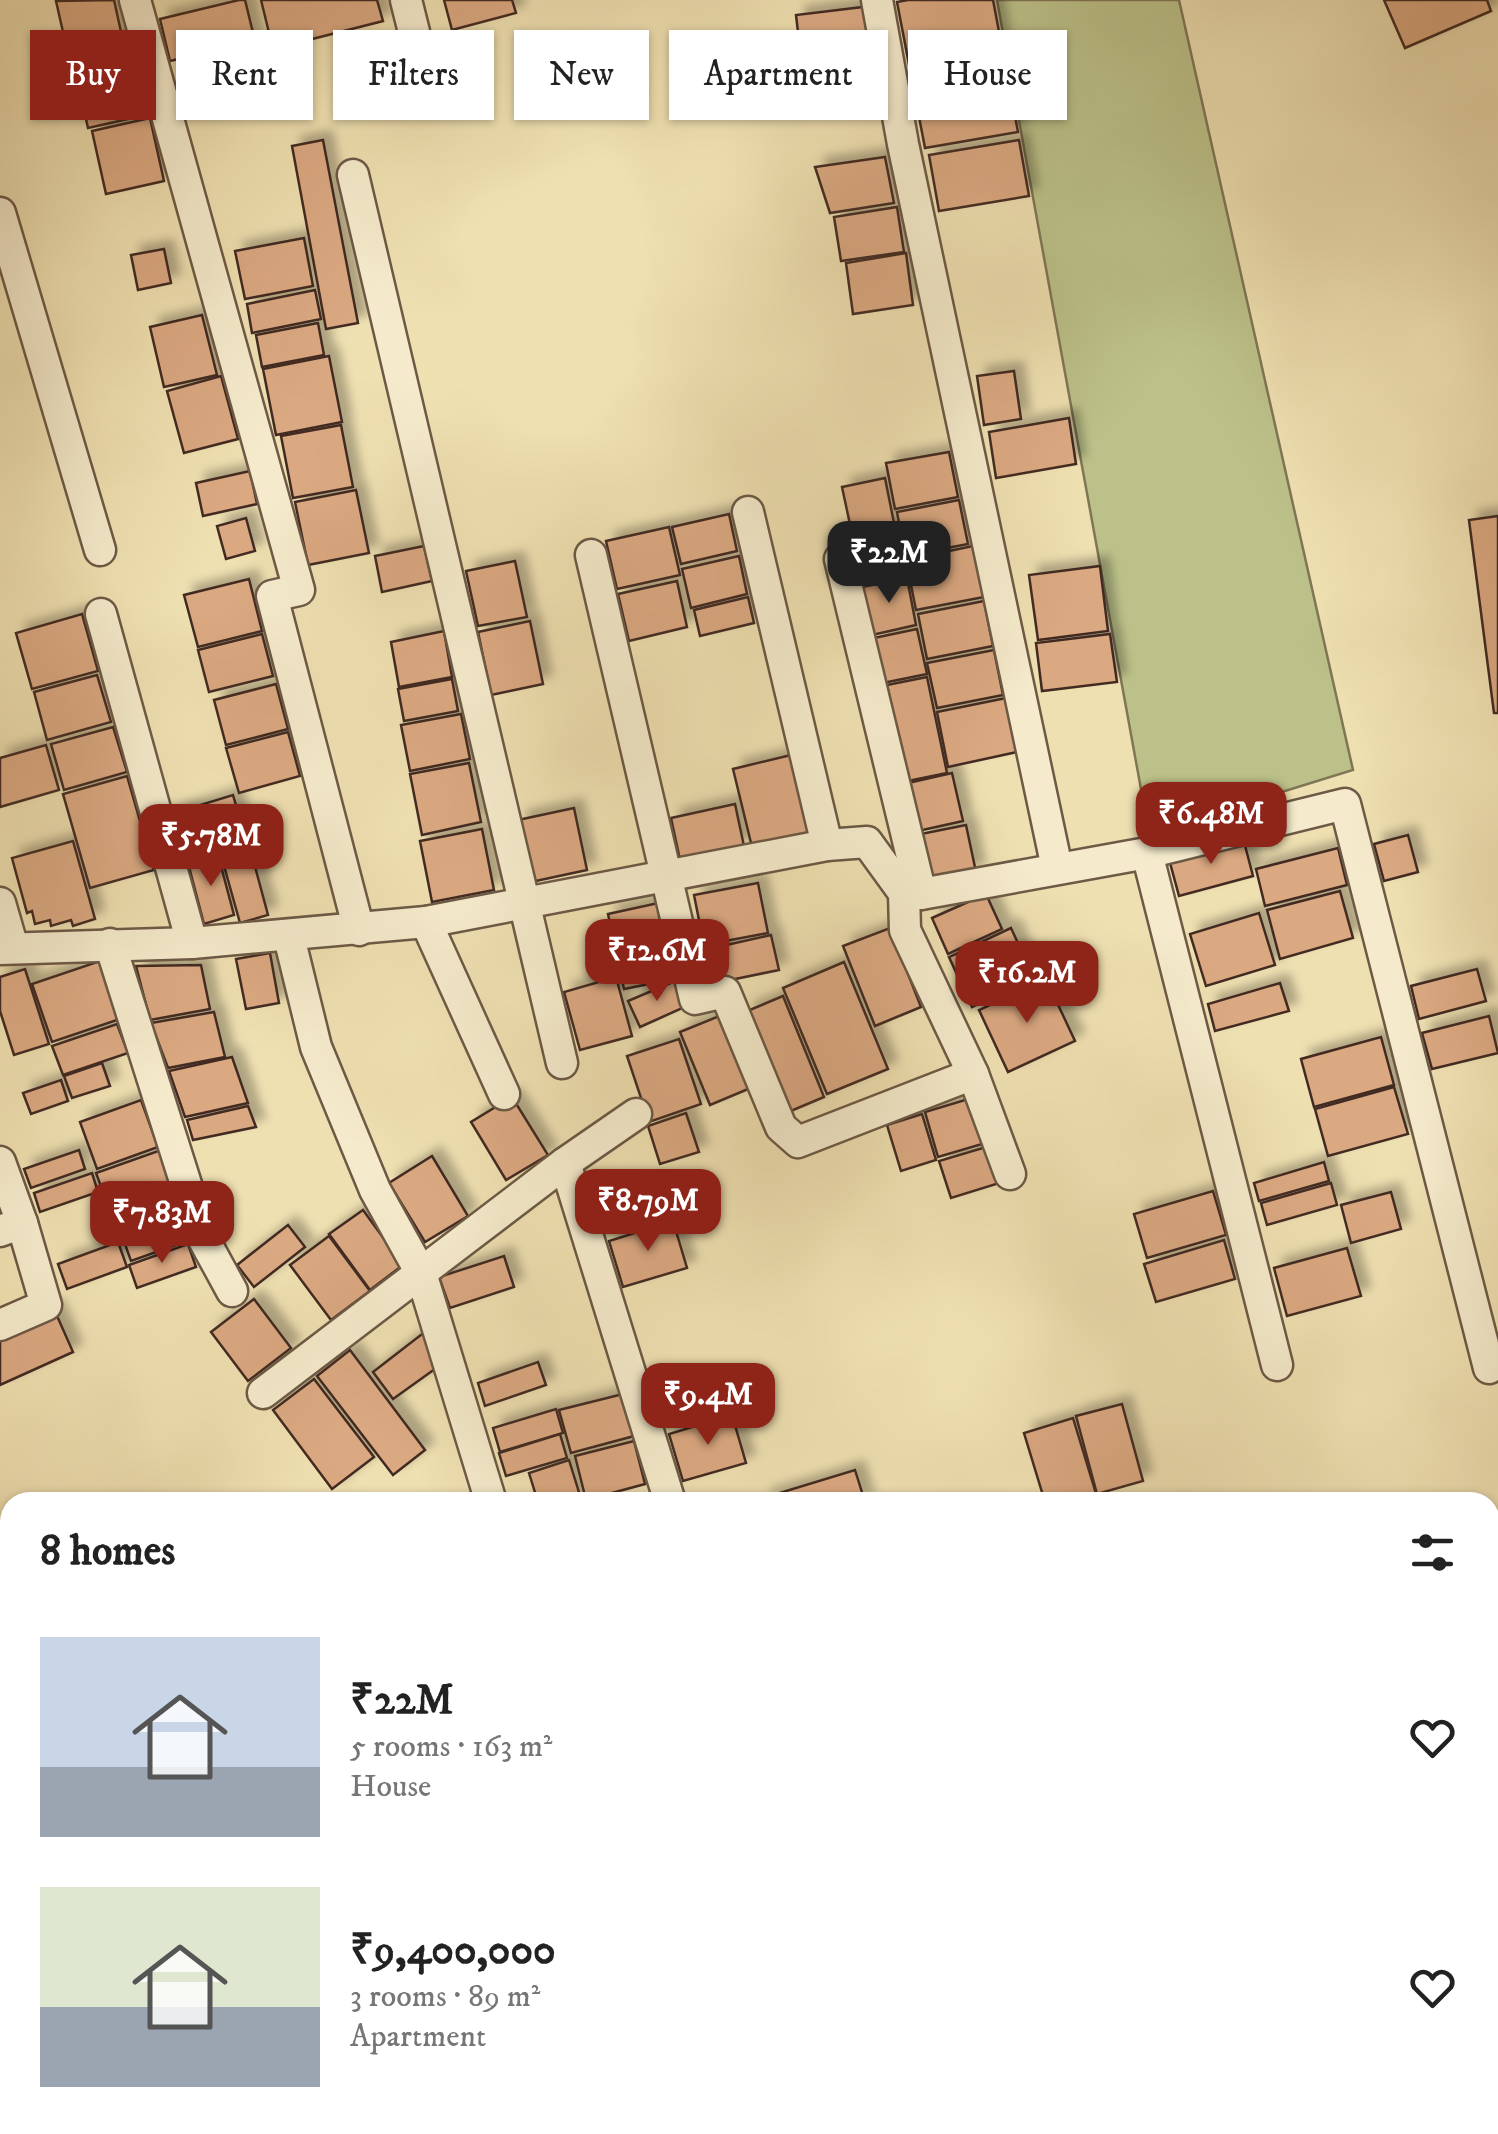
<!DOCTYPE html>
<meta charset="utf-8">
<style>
body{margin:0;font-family:"IM FELL DW Pica",serif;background:#f6f6f6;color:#222;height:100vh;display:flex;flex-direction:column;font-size:38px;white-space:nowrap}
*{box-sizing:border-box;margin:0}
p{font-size:32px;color:#767676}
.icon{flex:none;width:55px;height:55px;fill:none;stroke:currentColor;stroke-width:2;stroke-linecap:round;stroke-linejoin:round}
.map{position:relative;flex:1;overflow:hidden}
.panel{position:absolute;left:0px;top:1492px;width:1500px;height:642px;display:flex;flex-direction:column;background:#fff;border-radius:30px 30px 0 0;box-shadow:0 2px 8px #0004}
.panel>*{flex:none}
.top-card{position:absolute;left:30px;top:30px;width:1440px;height:90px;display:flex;gap:20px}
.price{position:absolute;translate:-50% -85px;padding:0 22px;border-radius:20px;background:#8f2418;color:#fff;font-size:32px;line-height:65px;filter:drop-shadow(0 2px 5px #0008)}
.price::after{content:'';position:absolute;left:50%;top:60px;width:30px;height:22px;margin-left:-15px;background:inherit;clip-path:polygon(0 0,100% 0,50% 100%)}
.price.current{background:#222;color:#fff}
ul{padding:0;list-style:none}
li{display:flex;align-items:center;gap:30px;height:250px;padding:0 40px}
li span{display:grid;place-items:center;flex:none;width:280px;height:200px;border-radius:0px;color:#555}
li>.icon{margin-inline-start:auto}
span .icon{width:120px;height:120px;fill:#fffc;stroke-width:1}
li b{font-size:42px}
h2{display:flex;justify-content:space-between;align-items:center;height:120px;padding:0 40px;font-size:42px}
.pill{padding:0 35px;border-radius:0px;background:#fff;box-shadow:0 2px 8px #0004;font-size:35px;line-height:90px}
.pill.current{background:#8f2418;color:#fff}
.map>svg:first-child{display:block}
.green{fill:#bcc189;stroke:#7f7656;stroke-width:2.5}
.building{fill:#daa881;stroke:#422c22;stroke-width:2.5;filter:url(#shadow)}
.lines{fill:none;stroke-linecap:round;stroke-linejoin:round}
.minor-casing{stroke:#6d5946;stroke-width:35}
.minor{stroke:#f5ebcc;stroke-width:30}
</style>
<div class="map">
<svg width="1498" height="2134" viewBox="0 0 1498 2134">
<defs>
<filter id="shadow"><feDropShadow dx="9" dy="-9" stdDeviation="5" flood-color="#0004"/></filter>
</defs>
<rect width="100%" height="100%" fill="#efe0b1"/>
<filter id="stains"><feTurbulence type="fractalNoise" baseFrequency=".002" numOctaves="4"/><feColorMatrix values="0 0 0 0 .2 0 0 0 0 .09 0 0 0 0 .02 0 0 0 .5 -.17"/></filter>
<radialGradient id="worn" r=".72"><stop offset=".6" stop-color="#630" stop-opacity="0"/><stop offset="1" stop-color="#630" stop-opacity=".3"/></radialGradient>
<polygon class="green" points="997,0 1179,0 1353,770 1149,833"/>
<g class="building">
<polygon points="114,0 125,50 70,63 56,1"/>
<polygon points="239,0 245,0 255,41 170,61 160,19"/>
<polygon points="261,0 377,0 383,21 273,49"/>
<polygon points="444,0 512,0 516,13 452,30"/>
<polygon points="908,0 993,0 1018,132 925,148 897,2"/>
<polygon points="1384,0 1487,0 1491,11 1405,48"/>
<polygon points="863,7 868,40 800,49 796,15"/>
<polygon points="132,52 146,115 88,128 74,65"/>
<polygon points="873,60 879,101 806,111 800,71"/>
<polygon points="150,118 164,181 106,194 92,131"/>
<polygon points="323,140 358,323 326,329 292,146"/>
<polygon points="1019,140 1029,196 939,211 929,155"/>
<polygon points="885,157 894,203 830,213 815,167"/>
<polygon points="897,207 904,252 841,261 834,217"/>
<polygon points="304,238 313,286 245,299 235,251"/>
<polygon points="164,249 171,283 138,290 131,255"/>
<polygon points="906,253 913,305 853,314 846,263"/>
<polygon points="315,290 321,319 252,333 247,304"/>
<polygon points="202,315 217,375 164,387 150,327"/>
<polygon points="318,323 324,355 262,367 256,335"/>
<polygon points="329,356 342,422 276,435 263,369"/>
<polygon points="1014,371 1021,419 984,425 977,376"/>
<polygon points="221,376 238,439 184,453 167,391"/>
<polygon points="1069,418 1076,464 996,478 989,432"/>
<polygon points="341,425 353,487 293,498 281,436"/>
<polygon points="949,452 958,497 895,509 886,463"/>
<polygon points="250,471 257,504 203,516 196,483"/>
<polygon points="885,478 899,548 857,557 842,487"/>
<polygon points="356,490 369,553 308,565 295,502"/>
<polygon points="959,500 968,544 905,556 897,512"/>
<polygon points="729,514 737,551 681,564 672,527"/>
<polygon points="1498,516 1498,713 1494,713 1469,520"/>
<polygon points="246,518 255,551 226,559 217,526"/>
<polygon points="669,527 680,575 617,589 606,541"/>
<polygon points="424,546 432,581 382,592 375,556"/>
<polygon points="973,546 984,597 916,610 906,560"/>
<polygon points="739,556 747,594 691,608 682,569"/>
<polygon points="515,561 527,617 478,626 466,571"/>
<polygon points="1100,566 1108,631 1038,640 1029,575"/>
<polygon points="907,578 916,625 872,635 862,587"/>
<polygon points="249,579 262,631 198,647 184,595"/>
<polygon points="677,581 687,627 629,641 618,594"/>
<polygon points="748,597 754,623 700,636 694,610"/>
<polygon points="984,601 993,646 927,659 918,614"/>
<polygon points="82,614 98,671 32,689 16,633"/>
<polygon points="530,621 543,684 491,695 478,632"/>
<polygon points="917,629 927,674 883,683 874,638"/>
<polygon points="444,631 452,677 399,687 391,642"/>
<polygon points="262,634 273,676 209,692 198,650"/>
<polygon points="1110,634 1117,682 1042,691 1036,643"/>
<polygon points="994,650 1003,695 937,708 927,663"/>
<polygon points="97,675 111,722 47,740 34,692"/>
<polygon points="927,677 947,773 908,781 887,685"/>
<polygon points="452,679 458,711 404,721 398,689"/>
<polygon points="276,684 288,729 226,745 214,700"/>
<polygon points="1006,698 1017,752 948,767 937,712"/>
<polygon points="461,714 470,759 410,771 401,725"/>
<polygon points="113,727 127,772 64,790 51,744"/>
<polygon points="288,732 300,776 239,793 226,748"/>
<polygon points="46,745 59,790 0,807 0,758"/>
<polygon points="791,755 811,833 752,847 733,769"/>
<polygon points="469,763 481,822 422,835 410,774"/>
<polygon points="952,773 963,821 918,831 908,783"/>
<polygon points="127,776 154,870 90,888 63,794"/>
<polygon points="233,795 247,843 188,860 174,813"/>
<polygon points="735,804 744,846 680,860 671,818"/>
<polygon points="574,808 587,870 531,882 518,820"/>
<polygon points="966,825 976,872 931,881 921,834"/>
<polygon points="482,829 494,890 432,902 420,841"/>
<polygon points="1408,835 1418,872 1384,881 1374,844"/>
<polygon points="1243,838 1253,876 1179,896 1169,859"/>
<polygon points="73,841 95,919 73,926 71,920 51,926 50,920 35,924 32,911 27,913 12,858"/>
<polygon points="250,848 268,915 240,923 221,855"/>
<polygon points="1338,848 1347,885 1265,906 1256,869"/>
<polygon points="218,855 234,915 204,924 188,863"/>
<polygon points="758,883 768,933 704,945 694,895"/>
<polygon points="1340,891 1353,938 1280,959 1267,910"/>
<polygon points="986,894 1002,929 948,954 932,918"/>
<polygon points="663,902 679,978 624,989 608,914"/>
<polygon points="1259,913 1275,965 1206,986 1190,934"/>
<polygon points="890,928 921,1007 875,1026 843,946"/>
<polygon points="1011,928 1034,978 972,1007 949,957"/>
<polygon points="771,935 779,970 711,984 704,950"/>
<polygon points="270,953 279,1003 246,1009 236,959"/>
<polygon points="100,961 120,1019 52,1042 32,984"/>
<polygon points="844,962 888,1069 827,1094 783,988"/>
<polygon points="201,965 210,1009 150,1020 136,966"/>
<polygon points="25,969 49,1044 14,1055 0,1011 0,977"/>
<polygon points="1477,969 1486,1001 1419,1019 1411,986"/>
<polygon points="616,977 632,1036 580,1050 564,992"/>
<polygon points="1046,979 1075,1041 1008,1072 979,1010"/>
<polygon points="675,981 687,1006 640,1027 628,1001"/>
<polygon points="1280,983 1289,1011 1215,1031 1208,1004"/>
<polygon points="783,996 824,1097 786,1113 745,1012"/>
<polygon points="214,1012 225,1057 168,1068 151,1023"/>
<polygon points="729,1012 760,1084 710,1105 680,1032"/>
<polygon points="1489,1016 1498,1053 1432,1069 1422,1033"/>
<polygon points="117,1024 128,1053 63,1075 52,1046"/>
<polygon points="1381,1037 1394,1085 1314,1107 1301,1059"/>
<polygon points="679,1039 701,1104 649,1122 627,1056"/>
<polygon points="232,1057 248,1103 185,1117 169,1071"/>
<polygon points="102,1063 110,1086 72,1098 64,1076"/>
<polygon points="61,1080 68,1101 31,1114 23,1093"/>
<polygon points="1394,1087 1408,1134 1328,1156 1315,1109"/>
<polygon points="512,1097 548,1155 506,1180 471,1122"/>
<polygon points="975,1097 989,1142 938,1157 925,1112"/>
<polygon points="141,1100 158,1147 97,1169 80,1122"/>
<polygon points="248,1106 256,1127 193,1140 187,1120"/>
<polygon points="686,1113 699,1152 660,1164 648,1126"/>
<polygon points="922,1114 936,1160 901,1171 887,1125"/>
<polygon points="996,1144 1006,1181 951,1198 939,1161"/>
<polygon points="79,1150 85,1169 31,1188 24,1169"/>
<polygon points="161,1150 177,1193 112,1216 96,1173"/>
<polygon points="432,1156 468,1216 425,1242 389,1183"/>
<polygon points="1324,1162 1329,1181 1259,1201 1254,1183"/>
<polygon points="92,1173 98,1192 40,1212 34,1193"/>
<polygon points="1331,1183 1337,1205 1267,1225 1261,1203"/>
<polygon points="1213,1191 1226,1235 1147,1258 1134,1214"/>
<polygon points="1391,1192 1401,1229 1351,1243 1341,1205"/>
<polygon points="174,1197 190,1240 131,1261 116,1219"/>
<polygon points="363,1210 403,1265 370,1290 329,1234"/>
<polygon points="673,1221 687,1268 623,1287 609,1241"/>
<polygon points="288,1225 305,1247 254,1287 237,1265"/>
<polygon points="329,1236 370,1291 331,1320 290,1265"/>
<polygon points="1224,1240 1235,1279 1156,1302 1144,1264"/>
<polygon points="118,1242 127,1267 67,1289 58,1264"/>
<polygon points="188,1244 196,1267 137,1288 129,1265"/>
<polygon points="1347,1248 1361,1296 1287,1316 1274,1268"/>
<polygon points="504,1256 514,1287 450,1308 439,1277"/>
<polygon points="254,1299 291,1348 248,1381 211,1332"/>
<polygon points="54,1309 73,1352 0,1385 0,1333"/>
<polygon points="426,1331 439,1366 393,1399 373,1372"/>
<polygon points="350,1350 425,1450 393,1475 317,1376"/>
<polygon points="538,1362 546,1385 485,1406 478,1383"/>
<polygon points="314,1379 374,1457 332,1489 273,1410"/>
<polygon points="623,1394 634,1436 571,1453 559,1410"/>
<polygon points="1122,1404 1143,1481 1097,1494 1076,1416"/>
<polygon points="556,1409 563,1433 500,1452 493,1428"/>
<polygon points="732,1415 746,1463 683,1481 669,1434"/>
<polygon points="1073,1418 1097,1497 1079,1502 1045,1502 1024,1433"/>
<polygon points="560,1434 567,1458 506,1476 499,1453"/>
<polygon points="634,1441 645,1484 586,1500 575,1456"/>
<polygon points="569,1460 582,1502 538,1502 529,1473"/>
<polygon points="855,1470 865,1502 765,1502 763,1498"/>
</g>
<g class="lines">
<defs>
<g id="minor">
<polyline points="135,0 299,590 272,596 359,930"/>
<polyline points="406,0 414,32"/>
<polyline points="877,0 903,144 1057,868"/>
<polyline points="353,175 562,1063"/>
<polyline points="0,213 100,550"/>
<polyline points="748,512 827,845"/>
<polyline points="591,555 695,999 725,992 781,1127 798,1142 973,1074"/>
<polyline points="840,559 921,894"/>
<polyline points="101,614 192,943"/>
<polyline points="1147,853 1277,1365"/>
<polyline points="904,893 921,894 1147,853 1345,804 1489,1368"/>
<polyline points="0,903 13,948"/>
<polyline points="426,922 504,1094"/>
<polyline points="289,937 316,1047 375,1190 421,1273 491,1502"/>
<polyline points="110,944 203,1238 232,1291"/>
<polyline points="0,949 192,943 426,922 827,845 867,842 904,893 905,930 973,1074 1010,1174"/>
<polyline points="0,1162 22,1223 0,1231"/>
<polyline points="565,1163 670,1502"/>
<polyline points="0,1325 46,1305 22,1223"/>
<polyline points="263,1393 565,1163 636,1114"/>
</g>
</defs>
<use href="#minor" class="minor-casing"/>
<use href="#minor" class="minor"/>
</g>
<rect width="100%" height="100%" filter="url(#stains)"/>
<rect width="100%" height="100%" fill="url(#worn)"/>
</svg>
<b class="price current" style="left:889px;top:606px">₹22M</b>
<b class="price" style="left:1211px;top:867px">₹6.48M</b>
<b class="price" style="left:211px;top:889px">₹5.78M</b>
<b class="price" style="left:657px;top:1004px">₹12.6M</b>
<b class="price" style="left:1027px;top:1026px">₹16.2M</b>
<b class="price" style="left:648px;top:1254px">₹8.79M</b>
<b class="price" style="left:162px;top:1266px">₹7.83M</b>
<b class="price" style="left:708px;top:1448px">₹9.4M</b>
<div class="top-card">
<a class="pill current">Buy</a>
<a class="pill">Rent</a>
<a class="pill">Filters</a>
<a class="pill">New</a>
<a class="pill">Apartment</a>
<a class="pill">House</a>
</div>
<section class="panel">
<h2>8 homes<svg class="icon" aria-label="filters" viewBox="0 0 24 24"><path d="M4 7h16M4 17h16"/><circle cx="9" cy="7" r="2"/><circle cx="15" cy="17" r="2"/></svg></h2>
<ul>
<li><span style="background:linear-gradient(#c9d6e8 65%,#9aa5b1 0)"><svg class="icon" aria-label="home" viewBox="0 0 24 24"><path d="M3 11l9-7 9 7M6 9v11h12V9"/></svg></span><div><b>₹22M</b><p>5 rooms · 163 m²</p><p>House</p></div><svg class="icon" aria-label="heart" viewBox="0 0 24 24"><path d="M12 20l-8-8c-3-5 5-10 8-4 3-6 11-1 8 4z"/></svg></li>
<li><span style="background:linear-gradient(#dfe7d0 60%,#9aa5b1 0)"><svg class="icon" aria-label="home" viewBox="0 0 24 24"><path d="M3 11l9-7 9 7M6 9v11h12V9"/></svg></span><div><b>₹9,400,000</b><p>3 rooms · 89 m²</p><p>Apartment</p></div><svg class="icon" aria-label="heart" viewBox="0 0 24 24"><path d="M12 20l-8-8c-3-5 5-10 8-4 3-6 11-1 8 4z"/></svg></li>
</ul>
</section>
</div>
